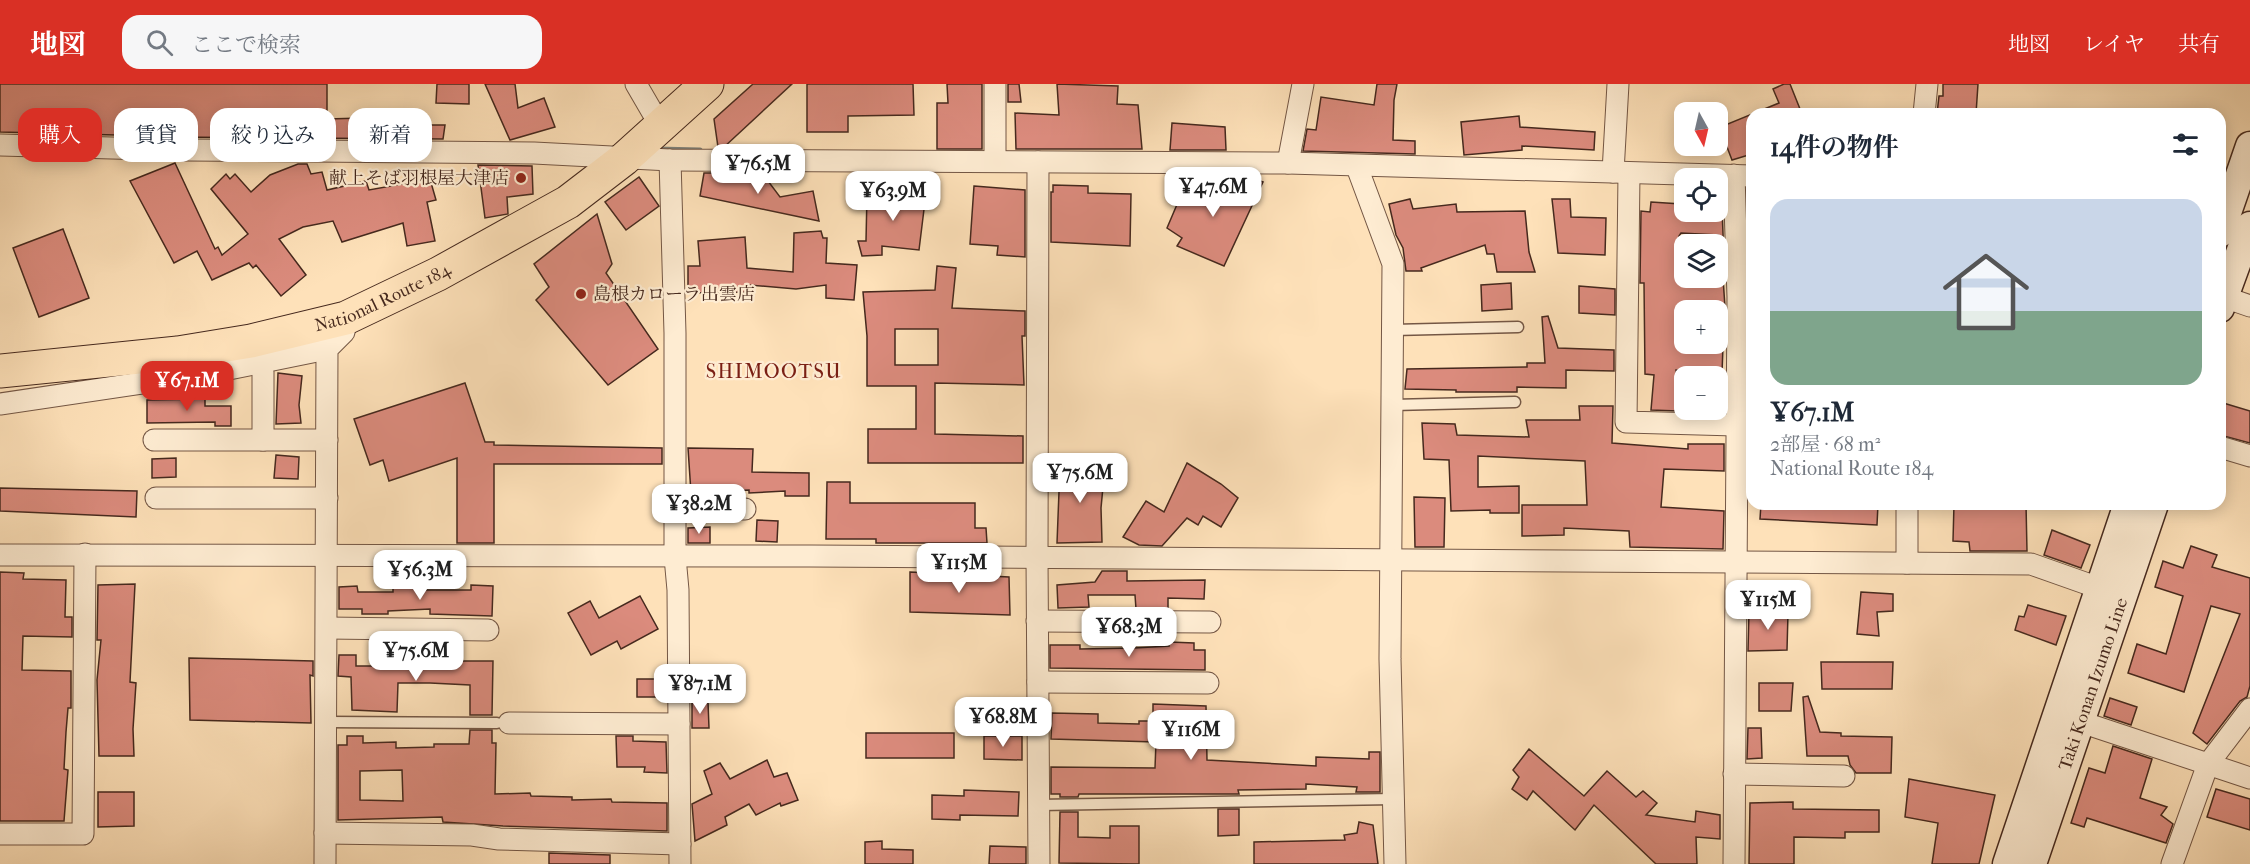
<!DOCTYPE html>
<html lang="ja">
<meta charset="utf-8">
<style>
body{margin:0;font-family:"IM FELL French Canon","Noto Serif JP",serif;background:#f6f6f7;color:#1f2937;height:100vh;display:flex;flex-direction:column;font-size:22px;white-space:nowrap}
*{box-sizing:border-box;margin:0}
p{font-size:20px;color:#747a83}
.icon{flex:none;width:33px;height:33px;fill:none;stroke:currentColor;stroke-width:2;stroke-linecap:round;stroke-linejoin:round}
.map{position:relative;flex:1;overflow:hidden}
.side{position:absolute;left:1746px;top:24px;width:480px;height:402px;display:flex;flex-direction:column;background:#fff;border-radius:18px;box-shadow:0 3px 15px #0003}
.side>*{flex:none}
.guide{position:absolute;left:18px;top:24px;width:570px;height:54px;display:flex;gap:12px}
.needle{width:39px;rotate:172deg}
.buttons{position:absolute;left:1674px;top:18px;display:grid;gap:12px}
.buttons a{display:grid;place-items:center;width:54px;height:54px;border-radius:12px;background:#fff;box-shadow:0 3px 15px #0003;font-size:30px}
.price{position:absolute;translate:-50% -51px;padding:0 14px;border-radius:12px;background:#fff;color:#222;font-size:20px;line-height:39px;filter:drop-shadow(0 2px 3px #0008)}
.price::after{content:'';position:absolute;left:50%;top:36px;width:18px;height:14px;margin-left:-9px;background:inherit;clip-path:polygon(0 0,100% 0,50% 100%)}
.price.current{background:#d93025;color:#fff}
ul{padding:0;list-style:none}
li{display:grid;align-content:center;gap:12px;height:318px;padding:0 24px}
li span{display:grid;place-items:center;height:186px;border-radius:18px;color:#555}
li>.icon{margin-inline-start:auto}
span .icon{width:108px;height:108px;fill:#fffc;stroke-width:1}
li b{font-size:26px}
h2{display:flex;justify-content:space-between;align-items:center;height:72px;padding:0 24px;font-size:26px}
.pill{padding:0 21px;border-radius:18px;background:#fff;box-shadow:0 3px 15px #0003;font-size:21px;line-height:54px}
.pill.current{background:#d93025;color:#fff}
header{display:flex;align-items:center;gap:36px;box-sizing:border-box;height:84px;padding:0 30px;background:#d93025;color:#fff}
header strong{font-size:28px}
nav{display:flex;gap:33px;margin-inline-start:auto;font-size:21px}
.search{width:420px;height:54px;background:#f6f6f7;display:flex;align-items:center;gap:15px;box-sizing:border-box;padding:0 21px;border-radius:18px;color:#747a83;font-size:22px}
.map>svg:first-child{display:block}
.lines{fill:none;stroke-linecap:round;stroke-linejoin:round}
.stream{stroke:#7e817a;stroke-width:5}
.building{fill:#db8b7d;stroke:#46291e;stroke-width:1.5;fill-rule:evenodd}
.lane-casing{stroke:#745745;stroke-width:13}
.street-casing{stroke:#745745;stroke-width:23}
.secondary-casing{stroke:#46291e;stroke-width:31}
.highway-casing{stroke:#46291e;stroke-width:35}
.lane{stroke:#feecd2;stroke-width:10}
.street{stroke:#feecd2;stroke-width:21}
.secondary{stroke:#feecd2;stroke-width:28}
.highway{stroke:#fee1b9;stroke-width:33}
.poi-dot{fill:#8f2418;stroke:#feecd2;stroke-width:2}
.labels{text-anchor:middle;stroke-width:4.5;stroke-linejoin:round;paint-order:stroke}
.poi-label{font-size:18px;fill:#46291e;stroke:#feecd2;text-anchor:end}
.street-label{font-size:18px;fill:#46291e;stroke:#feecd2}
.neighbourhood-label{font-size:20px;letter-spacing:1.5px;fill:#7a1f14;stroke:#feecd2}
</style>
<header>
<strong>地図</strong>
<div class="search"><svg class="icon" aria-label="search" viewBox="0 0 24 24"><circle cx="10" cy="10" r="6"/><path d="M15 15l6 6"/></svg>ここで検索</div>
<nav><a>地図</a><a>レイヤ</a><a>共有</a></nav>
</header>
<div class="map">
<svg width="2250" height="780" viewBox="0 0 2250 780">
<rect width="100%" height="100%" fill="#fee1b9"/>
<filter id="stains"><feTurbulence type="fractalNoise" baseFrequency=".00333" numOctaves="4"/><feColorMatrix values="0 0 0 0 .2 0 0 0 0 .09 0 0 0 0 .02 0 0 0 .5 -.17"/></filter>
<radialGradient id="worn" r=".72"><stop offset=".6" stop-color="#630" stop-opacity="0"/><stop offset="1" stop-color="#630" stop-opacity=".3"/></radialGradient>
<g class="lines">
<polyline class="stream" points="656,65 700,66"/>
</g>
<g class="building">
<polygon points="0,0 327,0 327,35 398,33 400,41 445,41 443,55 168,53 163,47 154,52 0,48"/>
<polygon points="437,0 469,0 469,20 436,19"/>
<polygon points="485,0 515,0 518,24 544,14 555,43 510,56"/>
<polygon points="753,0 792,0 723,64 718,63 714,35"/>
<polygon points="807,0 913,0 914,31 848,32 848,48 807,48"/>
<polygon points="947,0 982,0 982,65 937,65 937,19 948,19"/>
<polygon points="1008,0 1019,0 1021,18 1008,18"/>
<polygon points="1057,0 1118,2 1117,20 1138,21 1142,65 1016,65 1015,29 1059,31"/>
<polygon points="1377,0 1397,0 1394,16 1393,56 1415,57 1415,70 1303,67 1307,45 1316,46 1321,13 1374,21"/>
<polygon points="1784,0 1790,0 1802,30 1752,30 1779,19 1773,5"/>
<polygon points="1943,0 1978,0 1976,30 1937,30 1939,12 1943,12"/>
<polygon points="1752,30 1752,70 1732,76 1727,63 1718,67 1718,44"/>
<polygon points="1519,32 1520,43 1595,48 1594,66 1522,62 1522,66 1464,71 1461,38"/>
<polygon points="1172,39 1225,43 1226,66 1170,66"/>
<polygon points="175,79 215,165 218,163 222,171 248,150 211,105 226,90 230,95 235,90 251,108 270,91 298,80 307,80 311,90 322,88 327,106 366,97 369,106 430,95 436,116 427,118 435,157 407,162 403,139 342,158 333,137 303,143 279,155 306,191 281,212 256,181 253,184 249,179 212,196 197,167 174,179 130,97"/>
<polygon points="478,81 532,82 533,110 507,113 508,130 485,134"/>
<polygon points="704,89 722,89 727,98 742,89 762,89 780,113 813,107 819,137 700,112"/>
<polygon points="1233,91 1246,92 1263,98 1224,182 1177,162 1182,154 1167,144 1187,97 1221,117"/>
<polygon points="639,93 659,122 626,146 605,118"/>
<polygon points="1053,101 1088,102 1088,109 1131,110 1130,162 1051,158 1051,108 1053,108"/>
<polygon points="974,102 1025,106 1025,173 997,171 998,162 970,160"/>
<polygon points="895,106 926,109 919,166 882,162 882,171 862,172 858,157 866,157 867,110 894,110"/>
<polygon points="1410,115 1413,125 1456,120 1457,128 1525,127 1529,168 1535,188 1497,188 1494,170 1487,170 1485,161 1421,184 1422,187 1406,187 1403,164 1396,151 1389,120"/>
<polygon points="1552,115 1570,115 1571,133 1606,134 1605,171 1558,169"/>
<polygon points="1651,118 1681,120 1681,128 1718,128 1718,124 1722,124 1724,175 1718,175 1718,151 1681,149 1679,152 1678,194 1723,194 1725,223 1725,226 1676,226 1679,260 1723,262 1722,289 1676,286 1678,327 1651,326 1654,291 1645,290 1644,199 1640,199 1641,127 1650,128"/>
<polygon points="1748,124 1752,124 1752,176 1750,176"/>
<polygon points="597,130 612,180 606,189 658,265 608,301 536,216 549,203 534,180"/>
<polygon points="63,145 89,214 39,233 13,164"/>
<polygon points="821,147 823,154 827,154 826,179 857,181 854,216 826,214 826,201 796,205 749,201 749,208 688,209 688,182 700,182 698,157 745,153 747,184 793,188 794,149"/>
<path d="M937 182 956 184 952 224 1025 227V252H1022L1024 301 935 299V350L1023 352V379H868V345H916V302H867V252L863 208 935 206ZM895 245H938V281H895Z"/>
<polygon points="1511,199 1512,225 1482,227 1481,201"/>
<polygon points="1579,202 1615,205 1615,231 1579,229"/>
<polygon points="1548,232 1558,264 1614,266 1614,287 1566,286 1566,304 1517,303 1517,308 1456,308 1456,306 1405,305 1407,285 1527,283 1527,279 1545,279 1542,233"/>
<polygon points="278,289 302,292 299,321 301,339 276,340"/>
<polygon points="465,299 485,358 494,358 494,361 662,364 662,380 494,380 494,459 457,459 457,374 389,397 383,376 370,381 354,335"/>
<polygon points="205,315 205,322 231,322 231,342 215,342 215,338 147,339 147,316"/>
<polygon points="2220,318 2250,327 2250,359 2220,351"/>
<polygon points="1579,322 1613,322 1612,359 1688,365 1688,360 1724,360 1724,387 1664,385 1661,423 1724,427 1723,465 1630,463 1629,447 1564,444 1564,451 1522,452 1522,421 1587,421 1585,377 1478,372 1478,403 1519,402 1519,429 1490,429 1490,426 1451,427 1449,376 1424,375 1422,339 1455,340 1457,351 1529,353 1526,336 1580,336"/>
<polygon points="688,364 753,365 752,388 809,389 809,412 785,412 785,407 749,409 749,406 691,409"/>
<polygon points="276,371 299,373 298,395 274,394"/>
<polygon points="176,374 176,393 152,394 152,375"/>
<polygon points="1187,379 1221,400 1238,414 1221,443 1203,432 1198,441 1187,434 1162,462 1139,461 1123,453 1146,417 1164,428"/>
<polygon points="1060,382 1105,382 1101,424 1102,458 1057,459"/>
<polygon points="827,398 850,398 850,419 975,419 975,444 986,444 987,459 876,459 876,455 826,455"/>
<polygon points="0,404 137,407 136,433 0,427"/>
<polygon points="1414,413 1445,414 1444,463 1415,463"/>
<polygon points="1761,420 1878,420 1877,441 1760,435"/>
<polygon points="1954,420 2026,420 2027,467 1970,467 1969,458 1953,457"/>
<polygon points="757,436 778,437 777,458 756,457"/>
<polygon points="710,443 710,459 688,459 688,444"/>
<polygon points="2052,446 2090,461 2081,484 2044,471"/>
<polygon points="2191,462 2217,471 2212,483 2250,494 2250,602 2247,613 2240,617 2207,660 2193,649 2240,530 2211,522 2184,608 2128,589 2137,560 2166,570 2183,512 2155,503 2163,477 2183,484"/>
<polygon points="1102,487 1127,487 1127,497 1205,496 1204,515 1168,514 1168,525 1136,525 1135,511 1088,511 1089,523 1058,524 1057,501 1095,498"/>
<polygon points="0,488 24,489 23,495 66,496 65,533 72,533 72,553 23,552 22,586 71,587 71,624 68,624 66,648 64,685 68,686 64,737 0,737"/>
<polygon points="910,488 1009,493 1010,531 910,528"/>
<polygon points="135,500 130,598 136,599 133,645 134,672 99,672 97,596 101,556 97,556 98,501"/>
<polygon points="471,501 493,502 492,532 430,530 430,525 388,527 388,530 362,530 362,525 339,525 339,503 357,502 358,508 393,508 393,504 420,502 420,506 471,506"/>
<polygon points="1861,508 1893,510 1893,527 1877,528 1879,552 1857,550"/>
<polygon points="640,512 658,545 621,565 617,557 591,571 568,529 590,517 599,534"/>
<polygon points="2028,521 2066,532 2056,561 2015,546 2019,532 2024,533"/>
<polygon points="1749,527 1788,529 1787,566 1748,567"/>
<polygon points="1169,558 1194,559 1194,566 1205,566 1205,586 1050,584 1050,561 1080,561 1080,565 1134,564 1169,562"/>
<polygon points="339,571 356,571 356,582 395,582 395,578 431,577 493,577 492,631 470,631 470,601 430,599 398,599 397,628 352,626 351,593 338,592"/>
<polygon points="189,574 313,577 313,592 310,591 311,639 190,636"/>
<polygon points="1821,578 1893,578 1892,605 1822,605"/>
<rect x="637" y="595" width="29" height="18"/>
<polygon points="1759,599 1793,599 1791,627 1759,627"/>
<polygon points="1808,612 1820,648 1841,649 1841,652 1892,653 1891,689 1856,689 1850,681 1848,672 1807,672 1803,613"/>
<polygon points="2110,614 2137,623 2131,641 2104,632"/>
<polygon points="692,617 708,618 709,644 692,644"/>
<polygon points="1153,620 1206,622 1207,676 1316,682 1316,673 1369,675 1369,668 1380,668 1380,708 1356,708 1357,703 1306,700 1306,705 1238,706 1239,710 1079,710 1078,713 1060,713 1060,710 1051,710 1051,683 1155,684 1156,658 1051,655 1052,629 1098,630 1098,639 1139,640 1139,637 1153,637"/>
<polygon points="1748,644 1761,644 1762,674 1747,675"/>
<path d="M470 646H492V659H496L495 710 530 709 531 712 572 713V716L611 715 612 718 667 719V747L503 742 443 738 442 733 338 736V661H347V652H363V659L396 658V664L434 663V660H469ZM402 686 403 717 360 716V687Z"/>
<rect x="866" y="649" width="88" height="25"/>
<polygon points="616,652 633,652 633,657 666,658 667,689 644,688 645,683 617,683"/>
<polygon points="984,652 1022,652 1022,676 984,675"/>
<polygon points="2113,662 2152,675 2140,714 2167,723 2161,731 2173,740 2166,759 2087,734 2084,743 2071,739 2089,684 2105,689"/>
<polygon points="1529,665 1584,712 1607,687 1636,713 1643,707 1657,719 1646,731 1695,738 1696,727 1720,731 1720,755 1696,753 1697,780 1656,780 1594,721 1575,746 1533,707 1527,716 1512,705 1519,693 1513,686"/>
<polygon points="767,676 774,693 787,689 798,716 781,722 780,719 756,731 749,720 725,733 727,741 695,757 692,720 712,710 704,687 720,679 730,695"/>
<polygon points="1909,695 1995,711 1979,780 1932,780 1938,739 1905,733"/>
<polygon points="2216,705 2250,715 2250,746 2207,733"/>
<polygon points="964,706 1019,708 1018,732 960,731 960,736 932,735 932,711 964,712"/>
<polygon points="98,708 134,708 134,742 98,743"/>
<polygon points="1793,718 1793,725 1879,726 1879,748 1845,748 1845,754 1794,753 1794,780 1749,780 1750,719"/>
<polygon points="1218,725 1239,725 1239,751 1218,752"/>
<polygon points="1060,728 1078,728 1078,753 1110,754 1110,742 1139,742 1139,780 1059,779"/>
<polygon points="1359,738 1373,741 1378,780 1254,780 1254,758 1345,756 1344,751 1357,749"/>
<polygon points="882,757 882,765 913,766 913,780 865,780 865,758"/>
<polygon points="990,762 1026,763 1026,780 989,780"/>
<polygon points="549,769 610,771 610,780 549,780"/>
</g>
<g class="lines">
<defs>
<g id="lane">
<polyline points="1393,246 1518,243"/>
<polyline points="1393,321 1515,318"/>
<polyline points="326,638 497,639"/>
<polyline points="1039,721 1394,715"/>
</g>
<g id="street">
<polyline points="636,0 661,43"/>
<polyline points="995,0 995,77"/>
<polyline points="1924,30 1927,0"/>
<polyline points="0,61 186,66 534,69 670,76 1288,79 1752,92"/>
<polyline points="670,76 675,249 675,473 678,506 680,780"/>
<polyline points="1038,78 1037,474 1039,780"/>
<polyline points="1288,79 1303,0"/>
<polyline points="1357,83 1393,180 1390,575 1395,780"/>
<polyline points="1613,88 1618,0"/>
<polyline points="1629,90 1626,338 1735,341"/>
<polyline points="2224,213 2250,222"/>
<polyline points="0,320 209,289 327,265"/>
<polyline points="154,356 327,356"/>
<polyline points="263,356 263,288"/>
<polyline points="2220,363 2250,372"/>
<polyline points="156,414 327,414"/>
<polyline points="1907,420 1907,479"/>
<polyline points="675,424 745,425"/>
<polyline points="0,471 810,472 2031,480 2099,504"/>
<polyline points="1037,537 1210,538"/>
<polyline points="327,544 488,546"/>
<polyline points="1038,598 1208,599"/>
<polyline points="2081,638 2250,694"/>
<polyline points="509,639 679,640"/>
<polyline points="1734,690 1844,692"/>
<polyline points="325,749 472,751 499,755 680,760"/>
<polyline points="0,750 83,750 85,470"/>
<polyline points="325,780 327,265 344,248 346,234"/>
<polyline points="1734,780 1738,213 1734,91"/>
<polyline points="2172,780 2208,680 2250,625"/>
</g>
<g id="secondary">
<polyline points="2220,149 2250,62"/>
<polyline points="2220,224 2250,142"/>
<polyline points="2007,780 2128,420"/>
<path id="s1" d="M2032 780 2154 420"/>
</g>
<g id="highway">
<path id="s2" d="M0 287 178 269 251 257 346 234 438 190 568 118 624 75 707 0"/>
</g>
</defs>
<use href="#lane" class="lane-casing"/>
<use href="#street" class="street-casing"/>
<use href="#secondary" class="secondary-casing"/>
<use href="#highway" class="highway-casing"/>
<use href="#lane" class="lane"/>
<use href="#street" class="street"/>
<use href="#secondary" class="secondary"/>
<use href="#highway" class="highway"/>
</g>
<g class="poi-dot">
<circle cx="521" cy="94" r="6"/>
<circle cx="581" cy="210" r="6"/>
</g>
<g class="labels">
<g class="poi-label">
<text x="509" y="100">献上そば羽根屋大津店</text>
<text x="593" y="216" text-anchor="start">島根カローラ出雲店</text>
</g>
<g class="street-label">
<text dy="6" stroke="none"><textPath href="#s2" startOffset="392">National Route 184</textPath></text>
<text dy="6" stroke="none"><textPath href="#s1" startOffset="190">Taki Konan Izumo Line</textPath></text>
</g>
<g class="neighbourhood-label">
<text x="774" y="294">SHIMOOTSU</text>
</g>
</g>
<rect width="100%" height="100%" filter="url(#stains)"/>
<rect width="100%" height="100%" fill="url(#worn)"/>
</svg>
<div class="buttons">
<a><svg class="needle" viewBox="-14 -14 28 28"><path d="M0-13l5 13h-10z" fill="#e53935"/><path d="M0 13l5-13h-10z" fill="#747a83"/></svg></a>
<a><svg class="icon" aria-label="locate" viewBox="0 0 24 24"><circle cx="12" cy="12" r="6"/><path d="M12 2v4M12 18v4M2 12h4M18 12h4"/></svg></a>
<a><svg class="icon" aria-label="layers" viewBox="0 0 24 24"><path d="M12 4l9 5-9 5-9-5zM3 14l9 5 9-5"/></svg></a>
<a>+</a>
<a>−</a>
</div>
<b class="price" style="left:758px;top:111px">¥76.5M</b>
<b class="price" style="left:1213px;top:134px">¥47.6M</b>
<b class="price" style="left:893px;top:138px">¥63.9M</b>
<b class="price current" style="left:187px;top:328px">¥67.1M</b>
<b class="price" style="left:1080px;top:420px">¥75.6M</b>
<b class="price" style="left:699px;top:451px">¥38.2M</b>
<b class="price" style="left:959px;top:510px">¥115M</b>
<b class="price" style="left:420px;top:517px">¥56.3M</b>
<b class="price" style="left:1768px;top:547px">¥115M</b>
<b class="price" style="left:1129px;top:574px">¥68.3M</b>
<b class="price" style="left:416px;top:598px">¥75.6M</b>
<b class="price" style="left:700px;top:631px">¥87.1M</b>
<b class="price" style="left:1003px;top:664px">¥68.8M</b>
<b class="price" style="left:1191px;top:677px">¥116M</b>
<div class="guide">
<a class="pill current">購入</a>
<a class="pill">賃貸</a>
<a class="pill">絞り込み</a>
<a class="pill">新着</a>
</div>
<section class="side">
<h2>14件の物件<svg class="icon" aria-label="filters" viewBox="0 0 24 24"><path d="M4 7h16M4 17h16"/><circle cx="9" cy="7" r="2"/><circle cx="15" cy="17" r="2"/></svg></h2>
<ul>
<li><span style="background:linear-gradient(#c9d6e8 60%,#7fa58c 0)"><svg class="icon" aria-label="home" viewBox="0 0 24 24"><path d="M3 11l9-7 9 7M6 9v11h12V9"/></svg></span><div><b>¥67.1M</b><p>2部屋 · 68 m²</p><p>National Route 184</p></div></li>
</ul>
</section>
</div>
